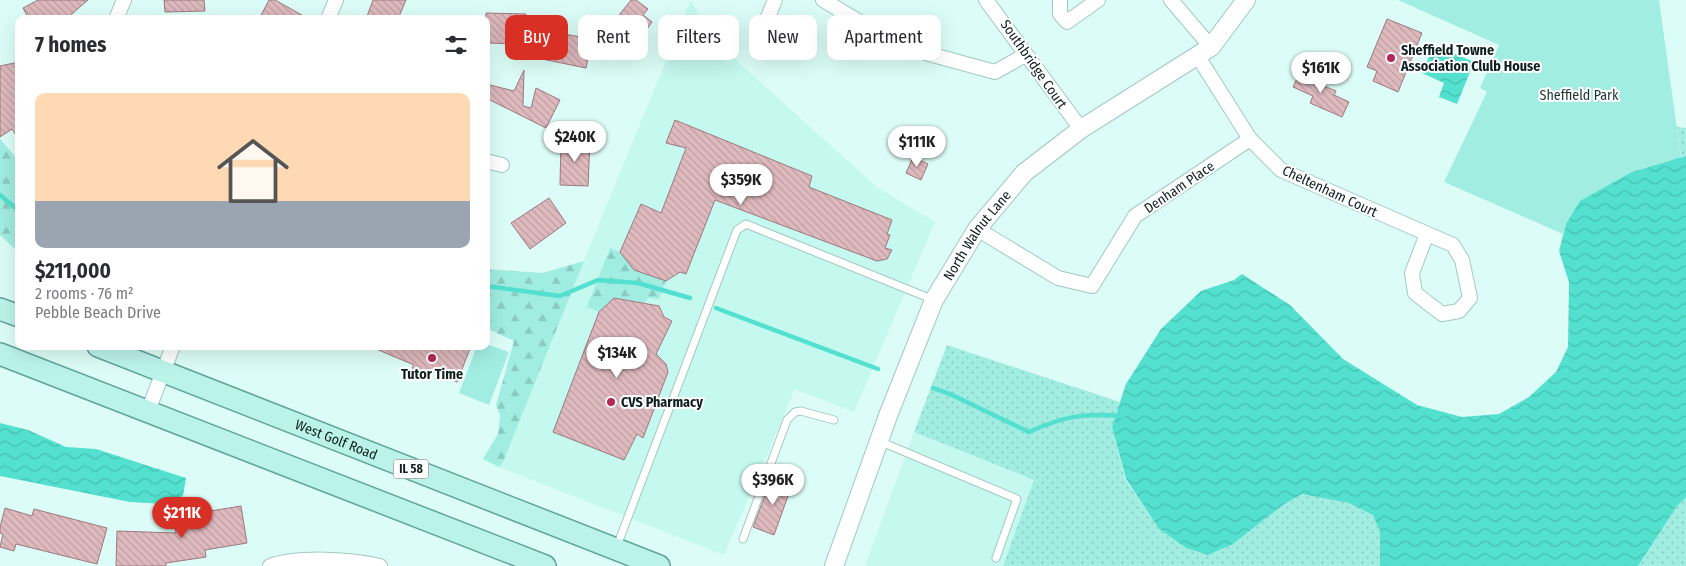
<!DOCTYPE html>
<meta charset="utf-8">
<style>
body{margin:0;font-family:"Fira Sans Condensed",sans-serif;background:#f7f7f7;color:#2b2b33;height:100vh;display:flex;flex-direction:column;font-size:19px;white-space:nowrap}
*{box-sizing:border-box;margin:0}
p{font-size:16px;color:#7c7c81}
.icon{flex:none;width:28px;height:28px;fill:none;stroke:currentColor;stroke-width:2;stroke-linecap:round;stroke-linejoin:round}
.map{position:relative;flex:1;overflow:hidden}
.panel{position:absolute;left:15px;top:15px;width:475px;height:335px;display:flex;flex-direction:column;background:#fff;border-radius:10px;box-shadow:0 5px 20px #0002}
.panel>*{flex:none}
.hud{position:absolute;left:505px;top:15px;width:475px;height:45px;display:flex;gap:10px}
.price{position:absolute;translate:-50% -42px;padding:0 11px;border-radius:18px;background:#fff;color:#222;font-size:16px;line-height:32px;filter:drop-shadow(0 1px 2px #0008)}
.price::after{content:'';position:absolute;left:50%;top:30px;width:15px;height:11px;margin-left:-8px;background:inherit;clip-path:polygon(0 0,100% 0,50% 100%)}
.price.selected{background:#d93025;color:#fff}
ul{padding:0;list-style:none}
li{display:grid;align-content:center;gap:10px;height:265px;padding:0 20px}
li+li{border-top:1px solid #e1e1e2}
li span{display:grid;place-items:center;height:155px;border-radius:10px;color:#555}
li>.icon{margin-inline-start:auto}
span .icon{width:90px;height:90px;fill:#fffc;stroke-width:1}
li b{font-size:21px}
h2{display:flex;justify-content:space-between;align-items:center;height:60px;padding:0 20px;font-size:21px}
.tag{padding:0 18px;border-radius:10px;background:#fff;box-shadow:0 5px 20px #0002;font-size:18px;line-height:45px}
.tag.selected{background:#d93025;color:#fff}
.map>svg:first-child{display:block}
.built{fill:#c5f8ef}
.grass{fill:url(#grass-dots)}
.forest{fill:url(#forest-firs)}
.park{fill:#a1ede1}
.water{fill:url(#water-waves)}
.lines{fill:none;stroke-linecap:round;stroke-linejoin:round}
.stream{stroke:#53e0ce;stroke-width:4.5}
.building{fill:url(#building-back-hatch);stroke:#9b797e}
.service-casing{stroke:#a1c9c2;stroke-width:9}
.minor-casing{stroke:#a1c9c2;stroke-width:16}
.tertiary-casing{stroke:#a1c9c2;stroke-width:20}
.primary-casing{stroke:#61a49a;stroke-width:24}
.service{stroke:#fff;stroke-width:7}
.minor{stroke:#fff;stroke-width:14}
.tertiary{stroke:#fff;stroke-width:18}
.primary{stroke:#bbf3eb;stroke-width:21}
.poi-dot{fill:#b62755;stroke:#fff;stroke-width:2}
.labels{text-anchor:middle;stroke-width:4;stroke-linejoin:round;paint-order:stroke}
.shield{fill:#fff;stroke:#586362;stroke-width:1}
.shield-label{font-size:12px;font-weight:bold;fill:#10201e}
.poi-label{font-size:14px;font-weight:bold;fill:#10201e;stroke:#fff;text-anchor:start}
.street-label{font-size:14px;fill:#10201e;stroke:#fff}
.park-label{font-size:14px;fill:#1e3632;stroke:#fff}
</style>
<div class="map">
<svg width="1686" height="566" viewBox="0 0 1686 566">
<defs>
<pattern id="grass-dots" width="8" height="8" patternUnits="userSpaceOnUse" patternTransform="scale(1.25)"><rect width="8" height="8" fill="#a1ede1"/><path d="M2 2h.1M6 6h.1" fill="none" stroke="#8acbc1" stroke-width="1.8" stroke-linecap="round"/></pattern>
<pattern id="forest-firs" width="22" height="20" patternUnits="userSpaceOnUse" patternTransform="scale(1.25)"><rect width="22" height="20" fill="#a1ede1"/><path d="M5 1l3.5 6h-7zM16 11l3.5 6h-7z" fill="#8acbc1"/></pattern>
<pattern id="water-waves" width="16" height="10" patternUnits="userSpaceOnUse" patternTransform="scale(1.25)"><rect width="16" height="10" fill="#53e0ce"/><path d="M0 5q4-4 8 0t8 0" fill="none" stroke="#47c0b0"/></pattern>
<pattern id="building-back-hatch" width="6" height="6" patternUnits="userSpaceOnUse" patternTransform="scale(1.25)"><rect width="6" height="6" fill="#deb9be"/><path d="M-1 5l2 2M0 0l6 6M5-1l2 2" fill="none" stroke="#bd9fa3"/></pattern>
</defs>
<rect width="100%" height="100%" fill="#dcfdf7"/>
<g class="built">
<polygon points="691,0 710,37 878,188 935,222 854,412 795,389 724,555 499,467"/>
<polygon points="914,432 1035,480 1003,566 865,566"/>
</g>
<g class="grass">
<polygon points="1677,127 1686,128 1686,156 1681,157"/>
<polygon points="947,345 1120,402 1112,427 1125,479 1159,529 1186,548 1208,555 1233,544 1283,505 1302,494 1318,495 1349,502 1373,514 1380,532 1380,566 1003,566 1034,480 914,432"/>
<polygon points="1686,496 1686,566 1638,566 1677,506"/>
</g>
<g class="forest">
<polygon points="0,139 19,161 19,253 0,235"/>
<polygon points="610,248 620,252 634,270 666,281 659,299 649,298 644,303 614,298 599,312 587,307"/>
<polygon points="584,261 503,462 499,467 483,459 498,434 500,416 496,405 514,341 486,328 486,269 542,273"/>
</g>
<g class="park">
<polygon points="1659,0 1681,158 1632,172 1566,224 1563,234 1444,182 1487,92 1480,88 1499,45 1398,0"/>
<polygon points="486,344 509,352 489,405 459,393 477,346 486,346"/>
</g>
<g class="water">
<polygon points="1434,45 1474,62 1457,104 1439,97 1444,83 1422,73"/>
<polygon points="1686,156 1686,497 1677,506 1638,566 1380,566 1380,532 1373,515 1349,503 1302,494 1283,505 1233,544 1208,555 1186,548 1159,529 1126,479 1112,427 1126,384 1161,329 1201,291 1234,280 1242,274 1290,305 1343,359 1417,405 1462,417 1499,414 1529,397 1556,372 1568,347 1569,282 1559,251 1566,224 1580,201 1632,172"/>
<polygon points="0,423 28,430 66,447 96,449 186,478 183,496 164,504 130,502 0,476"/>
</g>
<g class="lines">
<g class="stream">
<polyline points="0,195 19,211"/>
<polyline points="486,286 560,296 598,280 638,283 690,298"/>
<polyline points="716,308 878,369"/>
<path d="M933 388 950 394 1029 432C1064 416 1084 413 1122 416"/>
</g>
</g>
<g class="building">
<polygon points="38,0 88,0 66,19 29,19 23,8"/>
<polygon points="164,0 204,0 205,11 165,12"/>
<polygon points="269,0 275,0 309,19 259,19"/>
<polygon points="373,0 406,0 398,19 366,19"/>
<polygon points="631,0 636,0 648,9 643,15 652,22 635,46 624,39 620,44 605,33"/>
<polygon points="486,13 526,14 525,44 486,43"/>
<polygon points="1387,19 1422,33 1398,92 1373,81 1377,71 1367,67"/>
<polygon points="547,31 592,39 586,68 542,59"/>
<polygon points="19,62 19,140 12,129 0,137 0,66"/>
<polygon points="524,70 523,106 531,108 536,88 560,100 546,128 486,98 486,84 514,91"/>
<polygon points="1301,70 1325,80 1324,86 1336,91 1334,95 1349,102 1342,117 1310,103 1313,96 1293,87"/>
<polygon points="675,120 812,176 809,187 892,220 887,234 890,235 885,248 892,250 887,259 877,261 715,200 686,274 680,272 666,281 634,270 620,252 641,204 661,213 686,148 666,143"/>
<polygon points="561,140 590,141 588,186 560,185"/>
<polygon points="913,157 928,164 921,180 906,173"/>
<polygon points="549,198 566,223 530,249 511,223"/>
<polygon points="614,298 659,306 664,317 672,321 656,354 666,364 668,372 643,438 637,434 624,460 553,432 599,312"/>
<polygon points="369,346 471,346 457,382 431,371 430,375 412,368 414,365"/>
<polygon points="772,477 792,485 774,535 753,527"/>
<polygon points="241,506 247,543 205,550 206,557 166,563 166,566 116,566 117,531 176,533 174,517"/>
<polygon points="5,508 32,516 34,509 107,528 97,564 16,544 14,551 0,547 3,534 0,533 0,527"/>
</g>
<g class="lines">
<defs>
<g id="service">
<polyline points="879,441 1017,499 996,558"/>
<polyline points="743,539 787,420 795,412 801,411 834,420"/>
<polyline points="617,546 737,230 746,224 934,300"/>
</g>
<g id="minor">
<polyline points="823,0 900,46 995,72 1025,55"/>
<polyline points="986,0 1081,129"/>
<polyline points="1060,0 1060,14 1067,22 1098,0"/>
<polyline points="1171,0 1211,47"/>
<polyline points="768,17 775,0"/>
<polyline points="116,19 124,0"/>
<polyline points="328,19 336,0"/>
<polyline points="1197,55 1250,139 1281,170 1453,245 1462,260 1470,298 1459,311 1442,314 1415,293 1412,273 1427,234"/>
<polyline points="486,161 502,165"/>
<polyline points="977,229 1058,278 1092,286 1135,216 1250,139"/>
<polyline points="148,411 173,346"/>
<path d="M270 566C298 556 352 559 380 566"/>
</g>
<g id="tertiary">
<path id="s1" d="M834 566 889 413 934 300 977 229 1024 173 1081 129 1211 47 1246 0"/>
</g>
<g id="primary">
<polyline points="0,309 19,316"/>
<path id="s2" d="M98 346 659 566"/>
<polyline points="0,354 545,566"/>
</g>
</defs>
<use href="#service" class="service-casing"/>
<use href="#minor" class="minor-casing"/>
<use href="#tertiary" class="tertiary-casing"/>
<use href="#primary" class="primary-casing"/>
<use href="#service" class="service"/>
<use href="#minor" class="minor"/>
<use href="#tertiary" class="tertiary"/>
<use href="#primary" class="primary"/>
</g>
<g class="poi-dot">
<circle cx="1391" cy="58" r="5"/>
<circle cx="432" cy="358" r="5"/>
<circle cx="611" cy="402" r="5"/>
</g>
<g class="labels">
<rect class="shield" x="393.5" y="459.5" width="35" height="19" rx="4"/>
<g class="shield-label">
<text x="411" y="473">IL 58</text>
</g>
<g class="poi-label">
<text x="1401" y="55">Sheffield Towne<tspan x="1401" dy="16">Association Clulb House</tspan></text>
<text x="432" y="379" text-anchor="middle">Tutor Time</text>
<text x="621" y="407">CVS Pharmacy</text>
</g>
<g class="street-label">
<text transform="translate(1034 64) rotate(55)" y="5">Southbridge Court</text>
<text transform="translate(1179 187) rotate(-34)" y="5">Denham Place</text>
<text transform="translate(1330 191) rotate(25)" y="5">Cheltenham Court</text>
<text dy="5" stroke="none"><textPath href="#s1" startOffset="362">North Walnut Lane</textPath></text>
<text dy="5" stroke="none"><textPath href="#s2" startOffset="256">West Golf Road</textPath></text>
</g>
<g class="park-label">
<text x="1579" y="100">Sheffield Park</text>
</g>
</g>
</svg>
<b class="price" style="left:1321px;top:94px">$161K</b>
<b class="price" style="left:575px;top:163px">$240K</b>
<b class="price" style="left:917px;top:168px">$111K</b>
<b class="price" style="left:741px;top:206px">$359K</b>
<b class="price" style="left:617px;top:379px">$134K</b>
<b class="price" style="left:773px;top:506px">$396K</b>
<b class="price selected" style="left:182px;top:539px">$211K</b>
<div class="hud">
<a class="tag selected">Buy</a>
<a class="tag">Rent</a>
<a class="tag">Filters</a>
<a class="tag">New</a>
<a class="tag">Apartment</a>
</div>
<section class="panel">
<h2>7 homes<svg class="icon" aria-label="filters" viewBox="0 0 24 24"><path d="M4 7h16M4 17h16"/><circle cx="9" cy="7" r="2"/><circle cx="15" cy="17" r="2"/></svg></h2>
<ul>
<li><span style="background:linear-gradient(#ffd9b3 70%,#9aa5b1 0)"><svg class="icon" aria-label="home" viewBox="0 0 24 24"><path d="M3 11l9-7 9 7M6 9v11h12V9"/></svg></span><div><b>$211,000</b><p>2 rooms · 76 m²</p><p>Pebble Beach Drive</p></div></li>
</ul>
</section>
</div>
